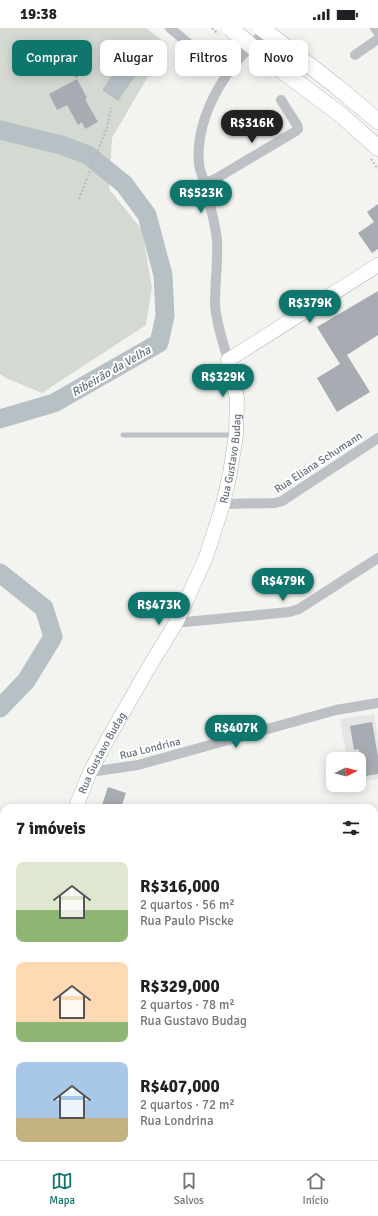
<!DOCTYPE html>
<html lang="pt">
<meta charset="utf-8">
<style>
body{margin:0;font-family:Signika,sans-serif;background:#f2f2f2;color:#202124;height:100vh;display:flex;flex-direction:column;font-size:15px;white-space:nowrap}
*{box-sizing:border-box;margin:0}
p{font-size:13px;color:#757577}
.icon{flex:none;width:22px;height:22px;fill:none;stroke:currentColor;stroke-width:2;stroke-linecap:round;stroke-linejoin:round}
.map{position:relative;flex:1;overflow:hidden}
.panel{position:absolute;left:0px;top:776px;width:378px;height:356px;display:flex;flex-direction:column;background:#fff;border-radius:12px 12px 0 0;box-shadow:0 2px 10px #0003}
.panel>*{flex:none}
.banner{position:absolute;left:12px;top:12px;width:354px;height:36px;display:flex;gap:8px}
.needle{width:26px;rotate:84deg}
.controls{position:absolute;left:326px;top:724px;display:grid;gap:8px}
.controls a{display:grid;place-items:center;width:40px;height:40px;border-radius:8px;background:#fff;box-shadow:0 2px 10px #0003;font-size:20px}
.price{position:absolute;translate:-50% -34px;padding:0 9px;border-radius:14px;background:#0f766e;color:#fff;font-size:13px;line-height:26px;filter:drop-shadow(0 1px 2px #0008)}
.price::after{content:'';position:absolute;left:50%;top:24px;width:12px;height:9px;margin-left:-6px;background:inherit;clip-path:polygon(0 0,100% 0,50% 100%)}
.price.active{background:#222;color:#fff}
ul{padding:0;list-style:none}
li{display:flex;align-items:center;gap:12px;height:100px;padding:0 16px}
li span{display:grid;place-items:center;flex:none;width:112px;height:80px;border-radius:8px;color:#555}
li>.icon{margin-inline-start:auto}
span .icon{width:48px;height:48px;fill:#fffc;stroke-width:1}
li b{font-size:17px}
h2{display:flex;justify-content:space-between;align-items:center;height:48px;padding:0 16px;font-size:17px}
.tag{padding:0 14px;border-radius:8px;background:#fff;box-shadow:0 2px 10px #0003;font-size:14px;line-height:36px}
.tag.active{background:#0f766e;color:#fff}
.status{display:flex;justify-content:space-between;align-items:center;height:28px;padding:0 20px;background:#fff;direction:ltr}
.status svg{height:11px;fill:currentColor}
.tab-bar{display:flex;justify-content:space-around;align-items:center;height:56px;border-top:1px solid #e0e0e0;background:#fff;font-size:11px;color:#757577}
.tab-bar a{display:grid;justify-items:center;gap:2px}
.tab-bar .active{color:#0f766e}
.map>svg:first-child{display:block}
.built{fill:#e4e5e4}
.green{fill:#d4dad2}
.water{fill:#b7c1c5}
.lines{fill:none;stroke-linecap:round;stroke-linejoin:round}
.river{stroke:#b7c1c5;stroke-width:19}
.building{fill:#a6acb2}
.secondary-casing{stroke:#b2b6ba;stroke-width:15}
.primary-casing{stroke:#b1b4b8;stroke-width:17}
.path{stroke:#b7b9bc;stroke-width:2;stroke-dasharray:2 2;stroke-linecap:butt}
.lane{stroke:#bdc0c4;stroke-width:5}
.street{stroke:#bdc0c4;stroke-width:10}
.secondary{stroke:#fff;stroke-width:14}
.primary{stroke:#fff;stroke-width:16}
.primary-bridge-casing{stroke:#b1b4b8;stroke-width:17;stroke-linecap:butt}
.primary-bridge{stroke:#fff;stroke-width:16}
.labels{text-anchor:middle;stroke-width:4;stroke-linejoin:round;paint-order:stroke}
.street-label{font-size:11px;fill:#65727e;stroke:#fff}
.water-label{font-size:12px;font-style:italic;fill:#61737b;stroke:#fff}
</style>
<div class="status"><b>19:38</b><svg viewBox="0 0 49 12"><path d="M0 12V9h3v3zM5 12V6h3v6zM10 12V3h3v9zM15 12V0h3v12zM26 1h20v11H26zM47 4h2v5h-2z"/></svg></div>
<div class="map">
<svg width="378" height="1132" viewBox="0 0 378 1132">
<rect width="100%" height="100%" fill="#f3f4f0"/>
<polygon class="built" points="374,686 378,713 378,751 359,754 359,731 347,731 340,691"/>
<g class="green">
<polygon points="0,0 146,0 167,16 112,110 109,161 142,202 152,259 146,297 42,365 6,350 0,346"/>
<polygon points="374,868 378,869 378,903 374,901"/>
<polygon points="374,929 378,931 378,1018 374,1018"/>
<polygon points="0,971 4,971 4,1111 0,1114"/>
</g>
<polygon class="water" points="109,19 140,41 118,73 102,62 119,38 103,27"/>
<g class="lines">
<g class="river">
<polyline points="0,102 61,117 88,127 124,156 147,187 163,247 165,288 159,315 54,375 0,391"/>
<polyline points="0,545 44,580 53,609 26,653 0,680"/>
<polyline points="374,912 378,914"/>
<polyline points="0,928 4,929"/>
</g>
</g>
<g class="building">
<polygon points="75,37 82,41 77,50 70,46"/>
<polygon points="77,51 87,70 85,71 98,94 85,101 82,94 78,97 67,77 57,82 49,66"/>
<polygon points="378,176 378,221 372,225 358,205 374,194 367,184"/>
<polygon points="378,263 378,307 347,327 370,364 337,384 317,350 340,336 317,299"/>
<polygon points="372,694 378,729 378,746 359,749 359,721 354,722 350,698"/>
<polygon points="108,759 126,765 121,780 101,780"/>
</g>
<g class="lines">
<defs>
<g id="secondary">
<path id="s1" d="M77 780V776L90 744 109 709 149 639 177 593 206 529 223 476 230 445 236 407 237 370 228 332 378 237"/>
<polyline points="0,955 4,956"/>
<polyline points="75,1128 75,1132"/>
</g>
<g id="primary">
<polyline points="286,19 336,58 378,93"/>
<polyline points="273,36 340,86 378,120"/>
</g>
</defs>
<use href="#secondary" class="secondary-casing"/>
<use href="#primary" class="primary-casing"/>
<g class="path">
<polyline points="212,0 218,6"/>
<polyline points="371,131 378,141"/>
<polyline points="79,171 107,100 111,80"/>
</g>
<polyline class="lane" points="123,407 235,407"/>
<g class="street">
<polyline points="170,0 226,47"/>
<polyline points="375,0 378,4"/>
<polyline points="355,27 378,11"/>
<polyline points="204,156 217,150 296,103 298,101 297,97 281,72"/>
<path d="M228 332C223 314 216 295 215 276 215 255 218 234 217 212 215 193 209 175 205 156 203 150 200 143 199 136 196 105 209 73 226 48 237 30 254 15 268 0"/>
<polyline points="223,476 275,475 282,473 378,410"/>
<polyline points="177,593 185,594 289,584 299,581 378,530"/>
<polyline points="90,744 138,737 336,682 378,675"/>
<polyline points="374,831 378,830"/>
<polyline points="240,1128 241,1132"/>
<polyline points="365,1128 366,1132"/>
<polyline points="82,1132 88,1128"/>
</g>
<use href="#secondary" class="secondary"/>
<use href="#primary" class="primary"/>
<defs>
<g id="primary-bridge">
<polyline points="230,0 273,36"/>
<polyline points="261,0 286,19"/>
</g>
</defs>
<use href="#primary-bridge" class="primary-bridge-casing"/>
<use href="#primary-bridge" class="primary-bridge"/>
</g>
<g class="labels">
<g class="street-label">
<text dy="4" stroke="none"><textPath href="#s1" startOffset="385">Rua Gustavo Budag</textPath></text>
<text transform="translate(318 434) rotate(-33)" y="4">Rua Eliana Schumann</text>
<text transform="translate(150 720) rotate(-14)" y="4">Rua Londrina</text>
<text dy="4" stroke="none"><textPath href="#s1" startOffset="61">Rua Gustavo Budag</textPath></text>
</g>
<g class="water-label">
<text transform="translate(111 343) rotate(-30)" y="4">Ribeirão da Velha</text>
</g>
</g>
</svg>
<div class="controls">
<a><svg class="needle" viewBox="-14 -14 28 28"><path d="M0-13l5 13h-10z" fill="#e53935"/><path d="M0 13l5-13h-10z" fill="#757577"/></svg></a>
</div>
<b class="price active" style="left:252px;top:116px">R$316K</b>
<b class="price" style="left:201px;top:186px">R$523K</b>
<b class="price" style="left:310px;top:296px">R$379K</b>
<b class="price" style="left:223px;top:370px">R$329K</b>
<b class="price" style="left:283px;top:574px">R$479K</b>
<b class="price" style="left:159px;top:598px">R$473K</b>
<b class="price" style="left:236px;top:721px">R$407K</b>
<div class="banner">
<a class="tag active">Comprar</a>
<a class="tag">Alugar</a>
<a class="tag">Filtros</a>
<a class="tag">Novo</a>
</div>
<section class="panel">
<h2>7 imóveis<svg class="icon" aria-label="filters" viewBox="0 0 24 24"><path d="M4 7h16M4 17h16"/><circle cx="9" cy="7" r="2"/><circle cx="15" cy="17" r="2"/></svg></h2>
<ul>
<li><span style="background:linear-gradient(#dfe7d0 60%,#8fb573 0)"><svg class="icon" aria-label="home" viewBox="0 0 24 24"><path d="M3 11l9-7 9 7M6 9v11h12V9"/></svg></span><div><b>R$316,000</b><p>2 quartos · 56 m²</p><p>Rua Paulo Piscke</p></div></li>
<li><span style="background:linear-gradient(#ffd9b3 75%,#8fb573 0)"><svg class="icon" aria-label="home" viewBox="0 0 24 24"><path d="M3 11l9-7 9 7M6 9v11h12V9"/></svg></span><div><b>R$329,000</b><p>2 quartos · 78 m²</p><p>Rua Gustavo Budag</p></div></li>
<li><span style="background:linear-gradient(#a9c7e8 70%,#c2b280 0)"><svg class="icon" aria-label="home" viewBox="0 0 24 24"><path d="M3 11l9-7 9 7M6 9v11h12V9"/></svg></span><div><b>R$407,000</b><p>2 quartos · 72 m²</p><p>Rua Londrina</p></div></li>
</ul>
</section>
</div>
<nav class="tab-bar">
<a class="active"><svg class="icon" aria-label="map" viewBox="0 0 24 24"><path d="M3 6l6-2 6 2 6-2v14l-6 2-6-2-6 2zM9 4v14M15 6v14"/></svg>Mapa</a>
<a><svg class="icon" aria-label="saved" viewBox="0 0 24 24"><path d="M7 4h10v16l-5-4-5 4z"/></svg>Salvos</a>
<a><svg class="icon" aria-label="home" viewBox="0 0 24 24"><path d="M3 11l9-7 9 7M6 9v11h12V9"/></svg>Início</a>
</nav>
